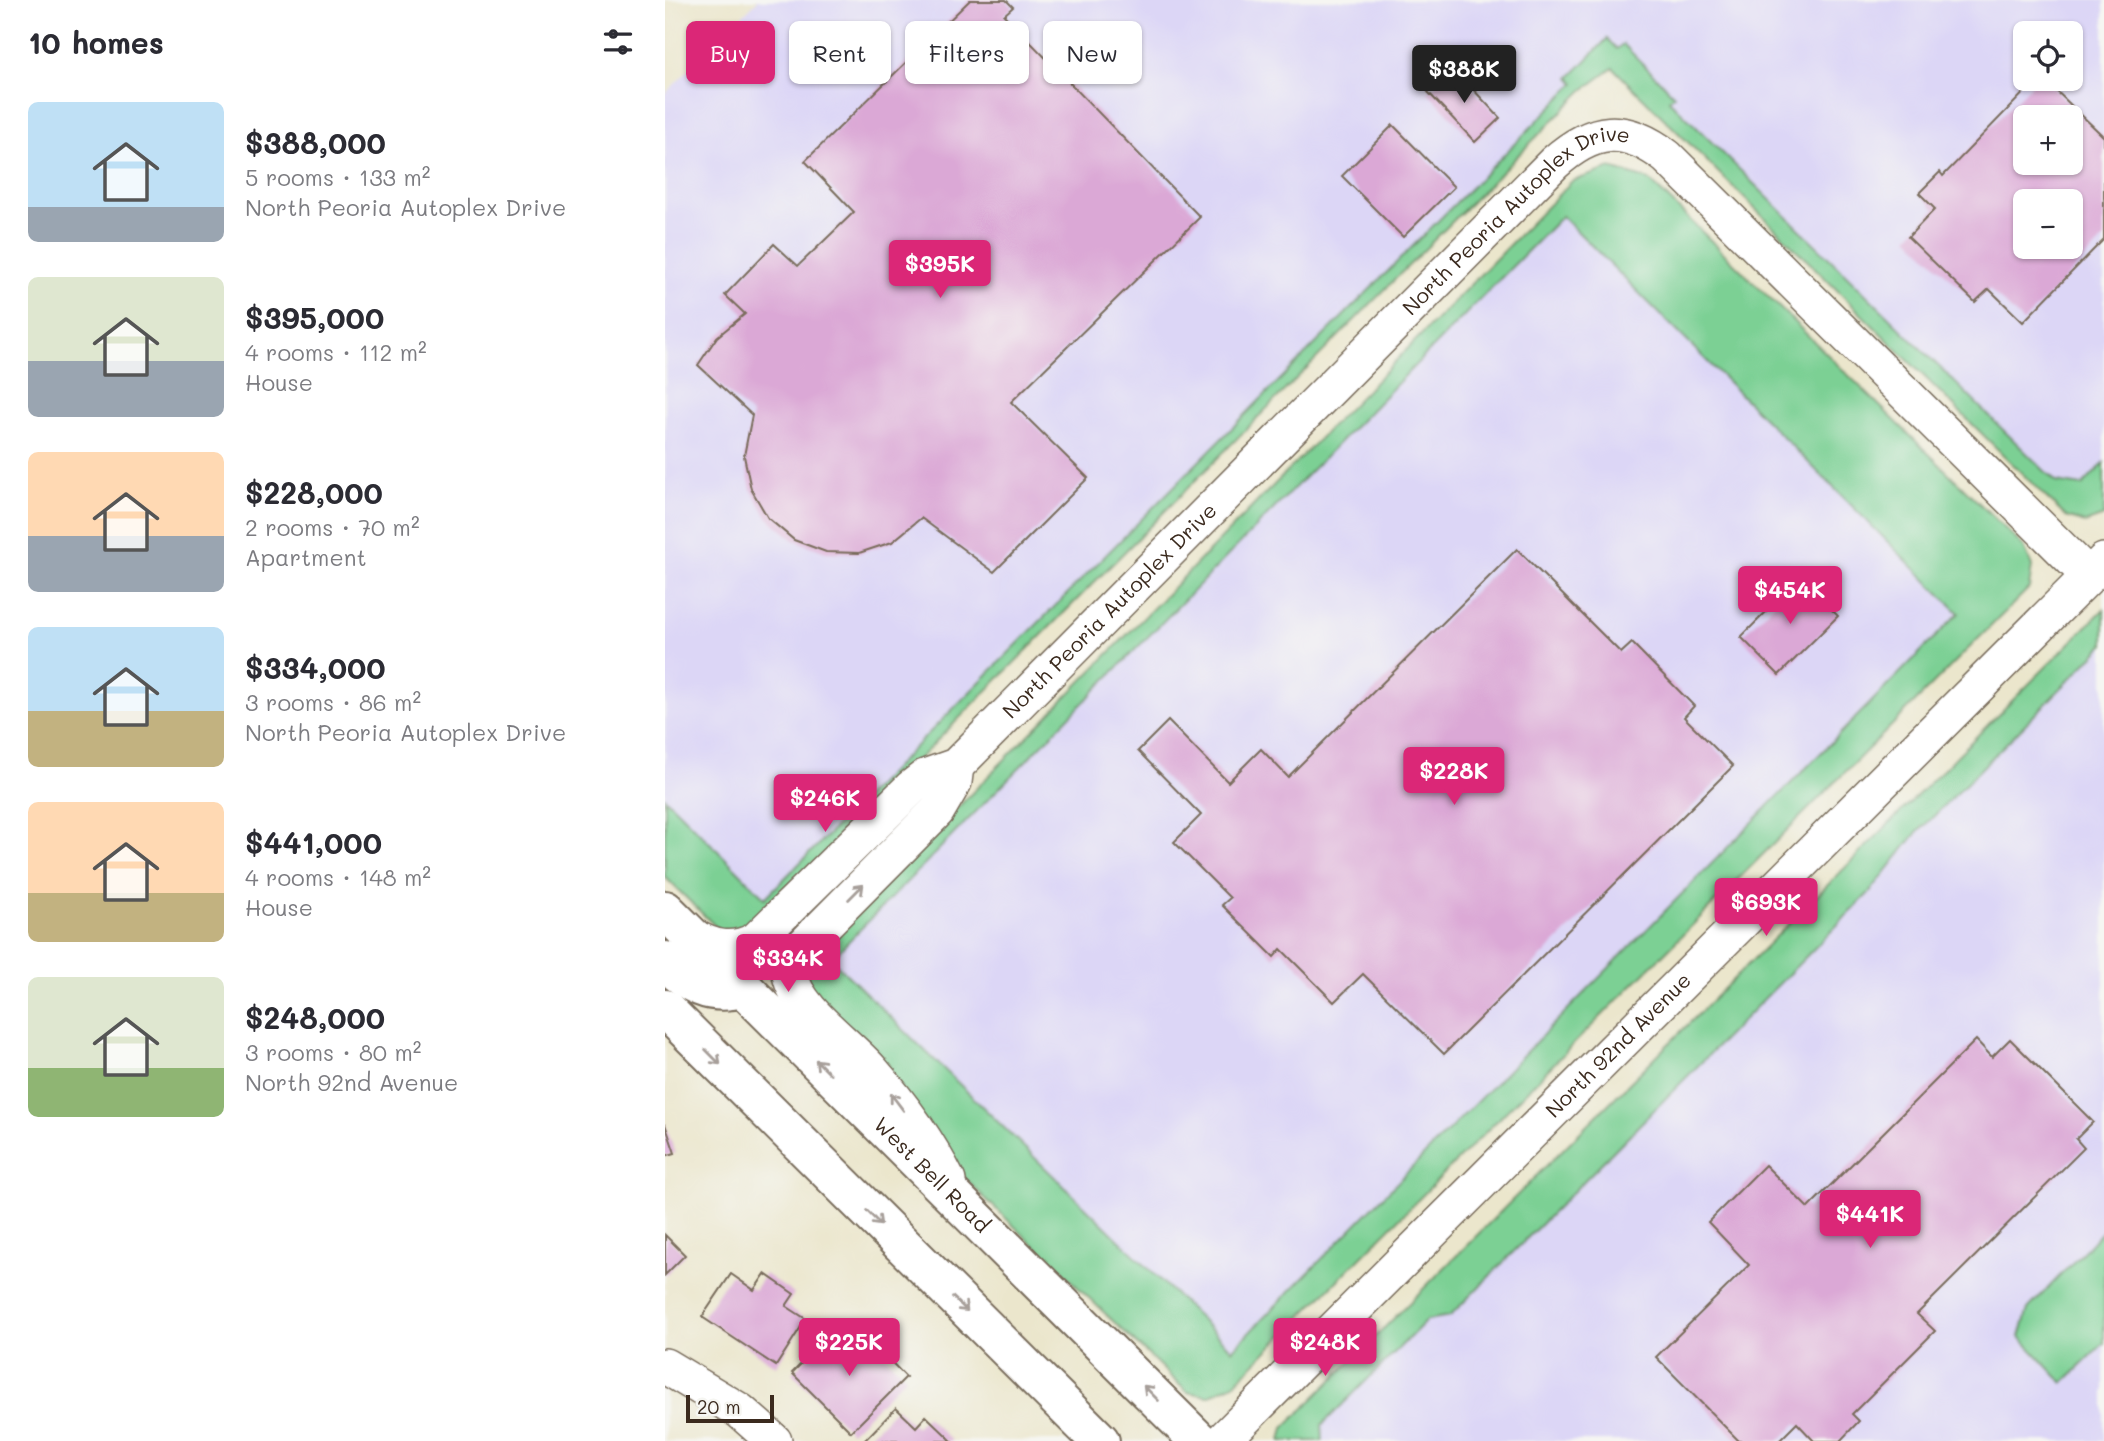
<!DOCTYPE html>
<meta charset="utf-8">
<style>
body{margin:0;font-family:Mali,sans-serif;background:#f2f2f3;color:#2b2b33;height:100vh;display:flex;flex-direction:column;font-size:26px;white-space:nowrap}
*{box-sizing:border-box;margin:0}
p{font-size:23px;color:#7c7c81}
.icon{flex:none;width:38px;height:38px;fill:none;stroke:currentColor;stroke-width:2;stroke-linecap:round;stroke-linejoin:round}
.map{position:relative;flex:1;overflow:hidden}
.side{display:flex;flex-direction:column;background:#fff;width:665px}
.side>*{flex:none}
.banner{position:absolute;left:21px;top:21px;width:665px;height:63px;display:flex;gap:14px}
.controls{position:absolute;left:1348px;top:21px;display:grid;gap:14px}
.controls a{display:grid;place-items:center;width:70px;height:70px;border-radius:10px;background:#fff;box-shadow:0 2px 5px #0004;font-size:35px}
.scale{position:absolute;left:21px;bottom:18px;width:88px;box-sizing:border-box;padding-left:7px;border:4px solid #3b2a1e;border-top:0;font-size:19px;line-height:24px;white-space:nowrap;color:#3b2a1e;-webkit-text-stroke:5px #f6f6f2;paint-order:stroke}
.price{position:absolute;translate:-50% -60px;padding:0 16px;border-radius:7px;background:#db2777;color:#fff;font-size:23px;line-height:46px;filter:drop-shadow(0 2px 4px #0008)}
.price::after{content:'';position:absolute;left:50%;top:42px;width:21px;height:16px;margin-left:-10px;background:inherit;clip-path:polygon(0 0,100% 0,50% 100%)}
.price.active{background:#222;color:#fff}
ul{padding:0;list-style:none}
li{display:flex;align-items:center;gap:21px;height:175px;padding:0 28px}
li span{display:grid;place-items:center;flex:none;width:196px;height:140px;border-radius:10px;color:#555}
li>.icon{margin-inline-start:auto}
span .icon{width:84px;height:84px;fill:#fffc;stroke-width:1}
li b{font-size:30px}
h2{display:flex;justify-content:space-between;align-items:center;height:84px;padding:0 28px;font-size:30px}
.chip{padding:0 24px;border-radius:10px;background:#fff;box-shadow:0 2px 5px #0004;font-size:24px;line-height:63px}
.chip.active{background:#db2777;color:#fff}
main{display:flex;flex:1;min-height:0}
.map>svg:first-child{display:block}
.built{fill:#dcd6f6;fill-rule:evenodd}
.green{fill:#7bd094;stroke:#5b7d59;stroke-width:2;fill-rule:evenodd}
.building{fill:#dba8d6;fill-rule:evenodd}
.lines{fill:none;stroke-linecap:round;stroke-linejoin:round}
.minor-casing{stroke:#796c5b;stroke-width:38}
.major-casing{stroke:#796c5b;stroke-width:42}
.minor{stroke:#fff;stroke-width:35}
.major{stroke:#fff;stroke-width:38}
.oneway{stroke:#a79f9a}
.labels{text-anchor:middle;stroke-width:6;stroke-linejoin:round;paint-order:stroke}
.street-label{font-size:21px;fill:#3b2a1e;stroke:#f6f6f2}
</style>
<main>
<section class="side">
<h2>10 homes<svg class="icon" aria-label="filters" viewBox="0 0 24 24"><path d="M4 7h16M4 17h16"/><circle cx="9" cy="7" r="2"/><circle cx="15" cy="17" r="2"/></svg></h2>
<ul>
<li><span style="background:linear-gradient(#bfe0f5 75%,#9aa5b1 0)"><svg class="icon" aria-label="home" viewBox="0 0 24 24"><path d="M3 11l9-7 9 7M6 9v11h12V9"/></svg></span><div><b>$388,000</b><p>5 rooms · 133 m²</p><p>North Peoria Autoplex Drive</p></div></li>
<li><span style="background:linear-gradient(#dfe7d0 60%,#9aa5b1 0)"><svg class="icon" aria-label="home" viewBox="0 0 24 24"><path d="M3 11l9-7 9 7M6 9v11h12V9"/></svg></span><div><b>$395,000</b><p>4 rooms · 112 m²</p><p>House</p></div></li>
<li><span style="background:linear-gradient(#ffd9b3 60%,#9aa5b1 0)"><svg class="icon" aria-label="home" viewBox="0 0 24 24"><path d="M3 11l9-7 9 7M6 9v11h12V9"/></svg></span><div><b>$228,000</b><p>2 rooms · 70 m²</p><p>Apartment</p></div></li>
<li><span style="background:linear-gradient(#bfe0f5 60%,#c2b280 0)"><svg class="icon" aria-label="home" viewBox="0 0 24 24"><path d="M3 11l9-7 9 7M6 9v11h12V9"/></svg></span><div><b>$334,000</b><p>3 rooms · 86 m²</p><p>North Peoria Autoplex Drive</p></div></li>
<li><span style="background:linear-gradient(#ffd9b3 65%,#c2b280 0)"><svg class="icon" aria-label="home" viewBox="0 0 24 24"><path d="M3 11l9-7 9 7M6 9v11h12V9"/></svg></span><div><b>$441,000</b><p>4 rooms · 148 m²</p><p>House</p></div></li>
<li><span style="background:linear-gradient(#dfe7d0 65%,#8fb573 0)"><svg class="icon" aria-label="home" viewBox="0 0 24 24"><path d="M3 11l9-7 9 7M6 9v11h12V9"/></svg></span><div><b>$248,000</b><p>3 rooms · 80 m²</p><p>North 92nd Avenue</p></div></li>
</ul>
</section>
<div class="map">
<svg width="1439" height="1441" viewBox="0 0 1439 1441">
<rect width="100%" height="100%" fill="#f6f6f2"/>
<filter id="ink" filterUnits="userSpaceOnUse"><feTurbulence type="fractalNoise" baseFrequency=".0143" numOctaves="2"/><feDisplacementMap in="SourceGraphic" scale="14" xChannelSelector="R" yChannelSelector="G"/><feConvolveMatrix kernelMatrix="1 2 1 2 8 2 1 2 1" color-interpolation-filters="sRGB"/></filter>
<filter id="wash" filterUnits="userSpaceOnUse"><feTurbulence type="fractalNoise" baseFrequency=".00686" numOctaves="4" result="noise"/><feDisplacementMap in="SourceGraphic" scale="28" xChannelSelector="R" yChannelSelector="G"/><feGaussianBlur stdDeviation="1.57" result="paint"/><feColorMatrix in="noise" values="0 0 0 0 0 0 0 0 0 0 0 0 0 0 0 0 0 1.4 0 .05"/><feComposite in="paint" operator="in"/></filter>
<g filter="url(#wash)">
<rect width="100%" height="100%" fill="#ebe6cc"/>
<g class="built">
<path d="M93 0H1439V463L1417 486 1391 482 1004 100 1009 95 958 44 906 77 911 82 100 899 0 798V94ZM1360 33H1405V79H1360ZM1360 117H1405V163H1360ZM1360 201H1405V247H1360Z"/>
<polygon points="897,216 1294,613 566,1350 166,959"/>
<polygon points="1439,645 1439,1230 1363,1309 1398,1383 1439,1343 1439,1441 658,1441 657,1425 762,1320 785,1316 1205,892 1249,836"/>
</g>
<g class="green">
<polygon points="942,39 952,49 958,44 1009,95 1004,100 1391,482 1417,486 1439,463 1439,516 1420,523 1401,517 948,68 918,90 87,927 69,934 55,931 0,877 0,798 100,898 910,83 905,77"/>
<path d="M946 168 984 180 1359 547 1367 566 1364 588 569 1384 543 1396 522 1392 302 1181 222 1071 141 990 138 969 147 956 907 181ZM897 216 1294 613 567 1350 166 959Z"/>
<polygon points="1439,609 1439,645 1249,836 1205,892 785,1316 762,1320 657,1425 658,1441 616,1441 619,1428"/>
<polygon points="1439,1230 1439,1343 1398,1383 1355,1337 1363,1309"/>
</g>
<g id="blocks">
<g class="building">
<polygon points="305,0 341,0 348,7 339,15 535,217 346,402 423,478 329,572 256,518 227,542 194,553 161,552 129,540 103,518 86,489 79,456 87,415 33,365 52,337 80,314 60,295 109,244 133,266 189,212 140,161"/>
<polygon points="788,68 835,118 810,142 763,92"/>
<path d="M1372 79H1379L1439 137V239L1358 322 1324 289 1310 302 1243 237 1270 209 1254 193 1275 172 1278 176ZM1360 117H1405V163H1360ZM1360 201H1405V247H1360Z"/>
<polygon points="728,125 789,187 738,237 677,176"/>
<polygon points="852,549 956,653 967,643 1029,706 1019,717 1068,766 779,1054 698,974 669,1002 616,949 609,957 557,905 565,898 509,842 536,815 473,751 503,721 563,782 596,749 623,777"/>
<polygon points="1135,578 1173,616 1114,675 1076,637"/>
<polygon points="1345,1039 1428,1122 1411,1139 1419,1148 1252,1314 1270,1331 1187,1414 1194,1421 1175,1441 1149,1441 1132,1423 1114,1441 1074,1441 991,1357 1084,1265 1043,1222 1100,1165 1143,1208 1311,1040 1327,1057"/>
<polygon points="0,1124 10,1153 0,1156"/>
<polygon points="0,1235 20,1255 0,1275"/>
<polygon points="66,1274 89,1290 100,1274 129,1294 121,1306 141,1319 111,1366 37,1317"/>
<polygon points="171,1329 189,1346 200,1335 241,1377 186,1432 127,1373"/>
<polygon points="231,1408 251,1427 261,1416 287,1441 199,1441"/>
</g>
</g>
</g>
<g filter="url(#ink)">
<use href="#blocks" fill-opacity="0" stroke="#796c5b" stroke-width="2"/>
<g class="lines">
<defs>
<g id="minor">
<path id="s1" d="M25 935C48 948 66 953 91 940L247 787 260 777 291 766 889 163C928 128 959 124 1002 157L1424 576"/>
<path d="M283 1181C263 1141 236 1104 207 1071 183 1043 131 1009 125 974L134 950 272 811 289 782 291 766"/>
<polyline points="0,1366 75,1411 109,1441"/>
<path id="s2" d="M557 1441 1439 561"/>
</g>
<g id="major">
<path id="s3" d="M0 910 534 1441"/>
<path d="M0 961C24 984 44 997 78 988"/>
<polyline points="0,1009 435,1441"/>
</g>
</defs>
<use href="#minor" class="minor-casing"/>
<use href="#major" class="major-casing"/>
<use href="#minor" class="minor"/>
<use href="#major" class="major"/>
</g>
<defs><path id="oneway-shaft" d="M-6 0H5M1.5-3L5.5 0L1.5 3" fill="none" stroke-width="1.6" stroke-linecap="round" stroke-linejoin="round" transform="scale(1.75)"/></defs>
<g class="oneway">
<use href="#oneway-shaft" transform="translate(191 892) rotate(-45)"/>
<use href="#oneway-shaft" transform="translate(48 1057) rotate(45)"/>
<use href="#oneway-shaft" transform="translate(158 1067) rotate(-135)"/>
<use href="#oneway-shaft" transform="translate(232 1102) rotate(-127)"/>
<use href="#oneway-shaft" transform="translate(209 1218) rotate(45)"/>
<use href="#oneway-shaft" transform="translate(295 1304) rotate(44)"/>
<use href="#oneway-shaft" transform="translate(486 1393) rotate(-135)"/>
</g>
</g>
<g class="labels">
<g class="street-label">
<text dy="7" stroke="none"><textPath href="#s1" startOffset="1124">North Peoria Autoplex Drive</textPath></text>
<text dy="7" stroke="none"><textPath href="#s1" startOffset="556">North Peoria Autoplex Drive</textPath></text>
<text dy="7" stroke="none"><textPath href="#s2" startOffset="560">North 92nd Avenue</textPath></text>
<text dy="7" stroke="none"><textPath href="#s3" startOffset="376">West Bell Road</textPath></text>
</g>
</g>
</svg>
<div class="controls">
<a><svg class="icon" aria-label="locate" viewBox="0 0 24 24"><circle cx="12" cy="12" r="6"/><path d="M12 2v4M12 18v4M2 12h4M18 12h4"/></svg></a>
<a>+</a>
<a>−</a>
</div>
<div class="scale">20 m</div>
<b class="price active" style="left:799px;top:105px">$388K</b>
<b class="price" style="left:275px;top:300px">$395K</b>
<b class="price" style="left:1125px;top:626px">$454K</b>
<b class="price" style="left:789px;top:807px">$228K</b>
<b class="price" style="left:160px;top:834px">$246K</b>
<b class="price" style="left:1101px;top:938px">$693K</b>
<b class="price" style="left:123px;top:994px">$334K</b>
<b class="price" style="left:1205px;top:1250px">$441K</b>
<b class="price" style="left:184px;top:1378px">$225K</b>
<b class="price" style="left:660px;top:1378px">$248K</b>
<div class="banner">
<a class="chip active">Buy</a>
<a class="chip">Rent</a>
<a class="chip">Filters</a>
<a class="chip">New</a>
</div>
</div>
</main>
